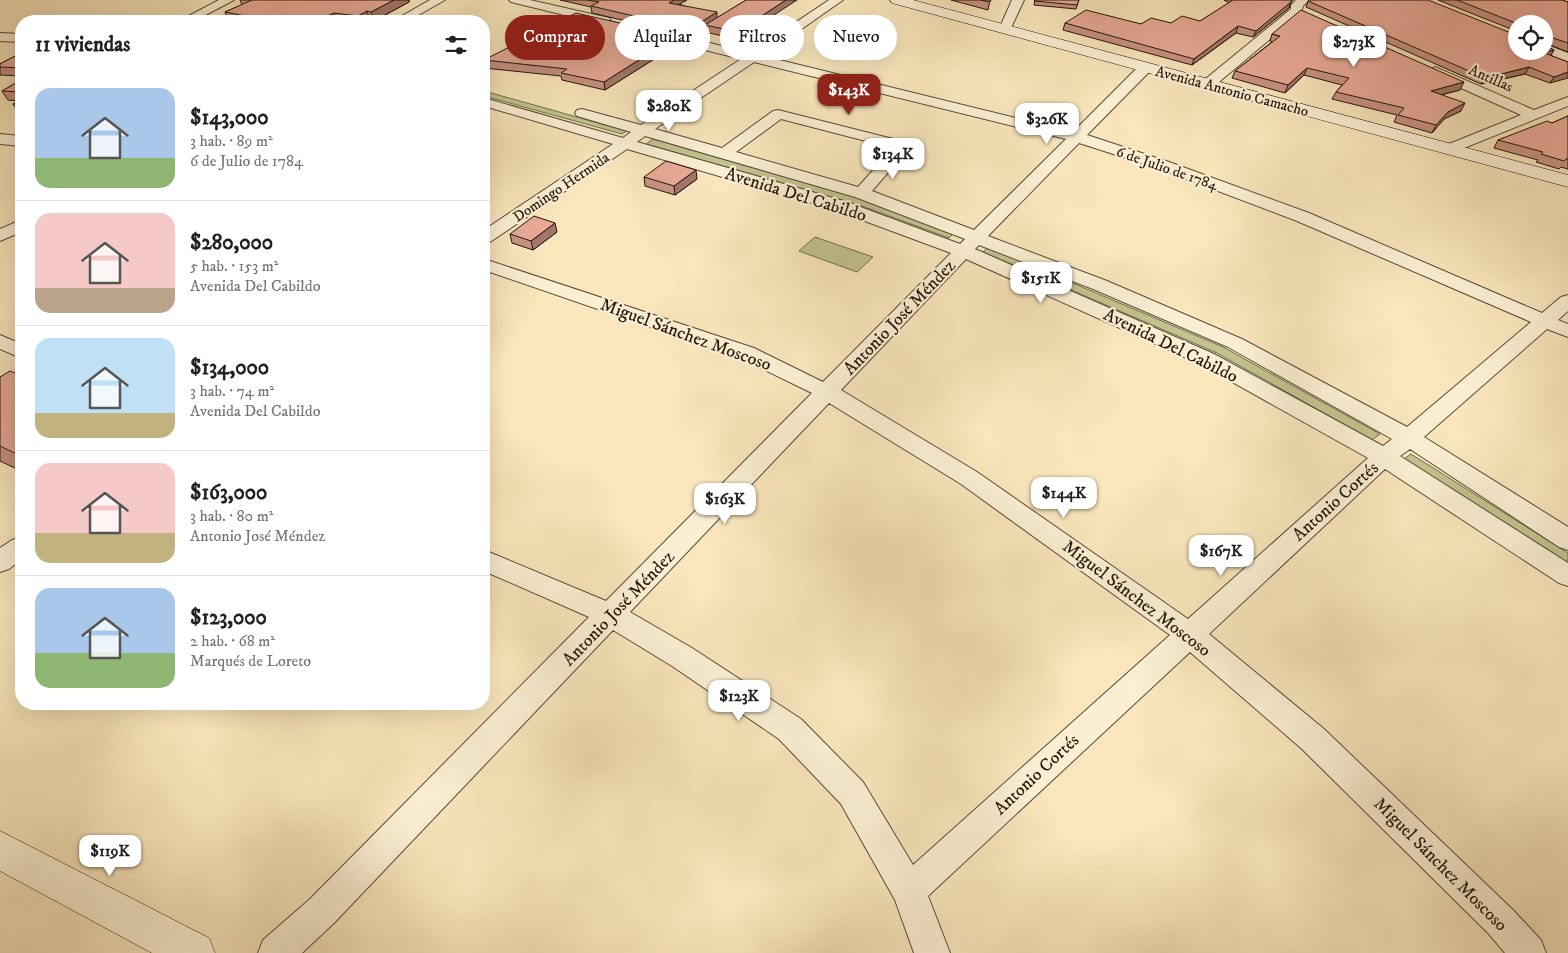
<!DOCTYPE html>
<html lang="es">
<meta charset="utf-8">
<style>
body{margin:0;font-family:"IM FELL DW Pica",serif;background:#f6f6f6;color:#202124;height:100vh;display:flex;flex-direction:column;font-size:19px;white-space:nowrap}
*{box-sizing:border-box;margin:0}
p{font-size:16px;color:#757577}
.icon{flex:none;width:28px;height:28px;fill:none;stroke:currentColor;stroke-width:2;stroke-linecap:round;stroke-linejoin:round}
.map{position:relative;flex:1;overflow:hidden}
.sheet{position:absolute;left:15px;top:15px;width:475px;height:695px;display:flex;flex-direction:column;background:#fff;border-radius:20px;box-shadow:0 5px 20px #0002}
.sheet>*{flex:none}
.banner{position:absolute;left:505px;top:15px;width:475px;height:45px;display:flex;gap:10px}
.tools{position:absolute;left:1508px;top:15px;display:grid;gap:10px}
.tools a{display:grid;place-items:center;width:45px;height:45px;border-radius:50%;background:#fff;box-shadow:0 5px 20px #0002;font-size:25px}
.price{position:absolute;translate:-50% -42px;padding:0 11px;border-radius:10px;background:#fff;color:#222;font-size:16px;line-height:32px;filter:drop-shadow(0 1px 2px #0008)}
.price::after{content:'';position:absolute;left:50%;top:30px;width:15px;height:11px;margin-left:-8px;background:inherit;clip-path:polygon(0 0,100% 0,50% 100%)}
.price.on{background:#8f2418;color:#fff}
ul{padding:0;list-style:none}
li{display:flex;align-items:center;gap:15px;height:125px;padding:0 20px}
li+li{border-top:1px solid #e0e0e0}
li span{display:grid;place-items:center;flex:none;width:140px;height:100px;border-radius:15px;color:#555}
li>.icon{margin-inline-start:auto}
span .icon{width:60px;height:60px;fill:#fffc;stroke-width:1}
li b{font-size:21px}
h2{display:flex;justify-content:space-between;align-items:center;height:60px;padding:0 20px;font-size:21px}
.tag{padding:0 18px;border-radius:22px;background:#fff;box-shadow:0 5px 20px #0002;font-size:18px;line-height:45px}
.tag.on{background:#8f2418;color:#fff}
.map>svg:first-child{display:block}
.green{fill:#c1c48e;stroke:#726d4e}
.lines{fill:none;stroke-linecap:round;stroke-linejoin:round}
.street-casing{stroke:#594a39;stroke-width:2}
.secondary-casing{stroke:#24160d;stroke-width:1}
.street{fill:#fbefd3;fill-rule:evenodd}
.secondary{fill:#fbefd3;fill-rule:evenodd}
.wall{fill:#c89282;stroke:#24160d}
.shaded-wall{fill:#a2776a;stroke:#24160d}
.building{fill:#e8aa97;stroke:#24160d}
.labels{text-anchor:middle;stroke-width:4.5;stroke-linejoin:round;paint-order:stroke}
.far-street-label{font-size:15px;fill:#24160d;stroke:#fbefd3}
.street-label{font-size:18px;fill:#24160d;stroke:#fbefd3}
</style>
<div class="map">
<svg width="1568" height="953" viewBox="0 0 1568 953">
<rect width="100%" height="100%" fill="#f9e6bc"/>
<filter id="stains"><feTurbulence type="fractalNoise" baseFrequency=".004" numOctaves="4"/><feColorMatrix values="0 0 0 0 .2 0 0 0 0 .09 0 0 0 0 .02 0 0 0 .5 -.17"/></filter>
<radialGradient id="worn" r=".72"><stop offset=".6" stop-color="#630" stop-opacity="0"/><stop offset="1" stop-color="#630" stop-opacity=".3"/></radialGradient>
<g class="green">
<polygon points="484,91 627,131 622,134 484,96"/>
<polygon points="653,139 868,201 953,234 949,238 859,205 646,144"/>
<polygon points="815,237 873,257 857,272 799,251"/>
<polygon points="988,247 1223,347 1380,434 1372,440 1217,353 983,252"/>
<polygon points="1411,454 1568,553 1568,565 1404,459"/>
</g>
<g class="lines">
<defs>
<g id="street">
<polygon points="219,0 234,0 194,21 179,21"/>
<polygon points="430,0 445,0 408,21 393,21"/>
<polygon points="509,0 530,0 609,18 611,21 605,25 511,2"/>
<path d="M829 0H843L763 56 1073 132 1141 64H1151L1153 67 1151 70 1087 135 1169 162 1309 213 1542 313 1561 297 1568 295V311L1558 320 1568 324V337L1547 329 1424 437 1568 527V550L1559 547 1410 449 1400 456 1568 563V586L1559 583 1385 469 1209 634 1324 729 1513 910 1541 940 1546 953H1505L1489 934 1302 749 1190 652 928 896 950 953H914L895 900 841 804 779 739 672 666 613 630 334 923 302 953H258L263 940 310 899 589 617 484 571V550L606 601 812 393 740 358 484 270V259L754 348 823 382 951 253 835 210 627 149 490 242 484 243V230L613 144 484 106V98L623 138 631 132 577 116 575 113 577 110 582 109 641 125 741 59 641 34 639 31 641 28 645 27 750 53ZM754 62 1066 139 974 230 872 191 910 147 905 142 778 110 773 111 722 148 655 129ZM781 119 893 148 858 187 736 152ZM645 136 855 197 965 239 960 244 847 202 637 142ZM1079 143 1157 168 1297 221 1531 322 1407 427 1242 339 1107 281 988 236ZM979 245 1093 289 1228 347 1392 439 1383 446 1214 354 975 249ZM966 259 1200 364 1368 458 1188 619 977 472 841 390ZM829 403 961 484 1170 635 913 865 863 782 801 719 692 648 630 612Z"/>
<polygon points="1012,0 1024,0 1009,32 1001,32 999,29"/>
<polygon points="1296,0 1309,0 1303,6 1301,13 1213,87 1203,87 1201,84 1203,81 1291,9 1291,5"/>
<polygon points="0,33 21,34 21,42 0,41"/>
<polygon points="1544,44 1568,53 1568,62 1541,51 1544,51"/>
<polygon points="1435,67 1534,110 1568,97 1568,106 1454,152 1444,152 1441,149 1444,146 1521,115 1430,74 1428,71"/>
<polygon points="0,134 21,136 21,146 0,144"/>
<polygon points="21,220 21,232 0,241 0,229"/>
<polygon points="0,335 21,344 21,358 0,349"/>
<polygon points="21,537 21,560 9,569 0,572 0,548 12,540"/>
</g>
<g id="secondary">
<polygon points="890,0 913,0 1568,175 1568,187 892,3"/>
<polygon points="0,831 209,938 215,953 152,953 0,871"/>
</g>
</defs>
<use href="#street" class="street-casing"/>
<use href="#secondary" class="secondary-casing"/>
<use href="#street" class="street"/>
<use href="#secondary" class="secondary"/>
</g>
<g class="wall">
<polygon points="240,0 409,0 409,2 374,21 370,20 368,21 228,21 225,12 242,5"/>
<polygon points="560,0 687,0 679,4 717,18 746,0 737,39 705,32 705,26 690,36 592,13 591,7"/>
<polygon points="951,0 990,0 988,10"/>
<polygon points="1035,0 1079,0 1076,9 1034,5"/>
<polygon points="1224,0 1293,0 1291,2 1289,8 1253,37 1236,33 1192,65 1063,30 1065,23 1141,24 1171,23 1200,21 1229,3"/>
<polygon points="1438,0 1562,0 1568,2 1568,52 1545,43 1544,46 1554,50 1550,56 1568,62 1550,83 1525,74 1481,84 1306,7 1308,1 1516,51 1544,24 1516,24 1516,31"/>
<polygon points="1272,34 1460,90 1441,95 1461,111 1444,119 1432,133 1394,122 1397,115 1332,99 1336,92 1342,85 1304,75 1285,93 1232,78 1235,71 1272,42 1270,41"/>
<polygon points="678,44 605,90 562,80 561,76 484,68 484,60"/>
<polygon points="21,53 21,76 0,75 0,64"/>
<polygon points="21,80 21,114 19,113 13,104 19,101 8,100 2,91"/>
<polygon points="1568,116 1568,169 1561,167 1559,169 1536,162 1538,160 1494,148 1498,140 1552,123"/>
<polygon points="644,177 697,179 675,195 645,186"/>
<polygon points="557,232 533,250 512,243 510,234"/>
<polygon points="21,375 21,471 0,461 0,377"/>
</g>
<g class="shaded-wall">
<polygon points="394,0 409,0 409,2 374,21 371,12"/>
<polygon points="674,0 687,0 670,9 669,3"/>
<polygon points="786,0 797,0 737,39 737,32"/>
<polygon points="1291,0 1293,0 1291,2 1289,8 1253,37 1256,31"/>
<polygon points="367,11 370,20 368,21 359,21 358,16"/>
<polygon points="717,12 717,19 705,25 705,26 690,36 690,29"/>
<polygon points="334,13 336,21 316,21"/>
<polygon points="1238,26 1236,33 1192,65 1194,59"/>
<polygon points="677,36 678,44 605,90 604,82"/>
<polygon points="1554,50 1550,57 1542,52"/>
<polygon points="1529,67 1525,74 1481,84 1485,78"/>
<polygon points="1307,68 1304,75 1285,93 1288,85"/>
<polygon points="1568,72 1568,78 1550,83 1554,77"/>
<polygon points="1464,82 1460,90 1428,98 1431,91"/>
<polygon points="1465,103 1461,111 1444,119 1432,133 1436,125 1448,112"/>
<polygon points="696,170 697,179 675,195 674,186"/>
<polygon points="555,223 557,232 533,250 531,241"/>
</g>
<g class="building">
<polygon points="251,0 394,0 371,12 367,11 358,16 334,13 316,21 284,21 269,18 266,20 225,12 252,0"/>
<polygon points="588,0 674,0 669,3 717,12 690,29 591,6 599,2"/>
<polygon points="746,0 786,0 737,32 705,25"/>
<polygon points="981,0 991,0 990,2"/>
<polygon points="1035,0 1079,0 1077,5 1034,1"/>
<polygon points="1233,0 1292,0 1291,2 1256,31 1238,26 1194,59 1065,23 1086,10 1141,24 1151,18 1171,23 1182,16 1200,21"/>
<polygon points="1309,0 1428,0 1516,35 1516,51 1544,51 1544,45 1554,50 1542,52 1568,62 1568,72 1554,77 1529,67 1485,78 1308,1"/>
<polygon points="1457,0 1562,0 1568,2 1568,43 1547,36 1546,42 1544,45 1544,24 1518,24"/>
<polygon points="1301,10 1464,82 1431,91 1465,103 1448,112 1436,125 1398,115 1404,108 1336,92 1349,78 1307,68 1288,85 1235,71 1280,36 1272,34"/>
<polygon points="576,13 677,36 604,82 561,73 567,69 484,60"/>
<polygon points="21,53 21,68 0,67 0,64"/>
<polygon points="21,80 21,96 15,95 21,92 2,91"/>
<polygon points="21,100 21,105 13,104"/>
<polygon points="1568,116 1568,159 1566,159 1564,161 1541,154 1543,152 1498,140 1547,121 1552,123"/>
<polygon points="666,161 696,170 674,186 644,177"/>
<polygon points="534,216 555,223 531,241 510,234"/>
<polygon points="10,371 21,375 21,456 0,446 0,377"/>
</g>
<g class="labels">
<g class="far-street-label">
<text transform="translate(1491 78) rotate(24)" y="5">Antillas</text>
<text transform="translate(1232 91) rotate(15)" y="5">Avenida Antonio Camacho</text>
<text transform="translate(1167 168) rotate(19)" y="5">6 de Julio de 1784</text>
<text transform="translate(561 187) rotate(-34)" y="5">Domingo Hermida</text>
</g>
<g class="street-label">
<text transform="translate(796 194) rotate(17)" y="6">Avenida Del Cabildo</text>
<text transform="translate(899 317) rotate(-46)" y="6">Antonio José Méndez</text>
<text transform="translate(686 334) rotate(20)" y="6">Miguel Sánchez Moscoso</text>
<text transform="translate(1171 345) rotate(26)" y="6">Avenida Del Cabildo</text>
<text transform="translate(1335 501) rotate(-42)" y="6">Antonio Cortés</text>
<text transform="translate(1137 598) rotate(37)" y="6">Miguel Sánchez Moscoso</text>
<text transform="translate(618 608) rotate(-46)" y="6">Antonio José Méndez</text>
<text transform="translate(1036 774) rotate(-43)" y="6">Antonio Cortés</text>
<text transform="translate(1441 864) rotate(45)" y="6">Miguel Sánchez Moscoso</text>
</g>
</g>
<rect width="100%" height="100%" filter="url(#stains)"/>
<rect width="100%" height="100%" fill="url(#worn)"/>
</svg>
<div class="tools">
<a><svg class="icon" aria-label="locate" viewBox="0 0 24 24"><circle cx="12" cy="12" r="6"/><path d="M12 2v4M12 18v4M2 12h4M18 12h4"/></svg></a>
</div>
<b class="price" style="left:1354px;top:68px">$273K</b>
<b class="price on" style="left:849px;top:116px">$143K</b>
<b class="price" style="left:669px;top:132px">$280K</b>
<b class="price" style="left:1047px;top:145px">$326K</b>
<b class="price" style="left:893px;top:180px">$134K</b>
<b class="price" style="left:1041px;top:304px">$151K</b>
<b class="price" style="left:1064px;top:519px">$144K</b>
<b class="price" style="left:725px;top:525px">$163K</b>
<b class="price" style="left:1221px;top:577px">$167K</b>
<b class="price" style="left:739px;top:722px">$123K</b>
<b class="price" style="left:110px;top:877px">$119K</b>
<div class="banner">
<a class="tag on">Comprar</a>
<a class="tag">Alquilar</a>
<a class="tag">Filtros</a>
<a class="tag">Nuevo</a>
</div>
<section class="sheet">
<h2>11 viviendas<svg class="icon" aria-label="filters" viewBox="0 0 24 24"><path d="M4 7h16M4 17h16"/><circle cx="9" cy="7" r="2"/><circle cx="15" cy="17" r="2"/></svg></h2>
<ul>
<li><span style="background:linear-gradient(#a9c7e8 70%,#8fb573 0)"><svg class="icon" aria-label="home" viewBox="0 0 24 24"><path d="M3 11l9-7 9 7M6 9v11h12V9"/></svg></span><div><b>$143,000</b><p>3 hab. · 89 m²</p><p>6 de Julio de 1784</p></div></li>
<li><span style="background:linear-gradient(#f6c9c9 75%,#b9a48a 0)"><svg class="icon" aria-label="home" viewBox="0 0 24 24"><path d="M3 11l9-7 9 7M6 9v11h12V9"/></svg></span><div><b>$280,000</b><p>5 hab. · 153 m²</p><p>Avenida Del Cabildo</p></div></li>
<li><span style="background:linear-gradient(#bfe0f5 75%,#c2b280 0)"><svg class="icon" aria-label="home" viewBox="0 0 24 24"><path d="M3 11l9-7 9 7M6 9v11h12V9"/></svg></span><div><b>$134,000</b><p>3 hab. · 74 m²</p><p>Avenida Del Cabildo</p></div></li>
<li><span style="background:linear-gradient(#f6c9c9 70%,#c2b280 0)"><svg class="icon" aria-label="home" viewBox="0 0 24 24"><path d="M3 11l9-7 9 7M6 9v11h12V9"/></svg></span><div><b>$163,000</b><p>3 hab. · 80 m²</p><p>Antonio José Méndez</p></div></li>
<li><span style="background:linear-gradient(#a9c7e8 65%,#8fb573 0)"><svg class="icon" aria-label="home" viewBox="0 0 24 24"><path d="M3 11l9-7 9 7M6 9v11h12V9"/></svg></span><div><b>$123,000</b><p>2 hab. · 68 m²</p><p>Marqués de Loreto</p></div></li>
</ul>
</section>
</div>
